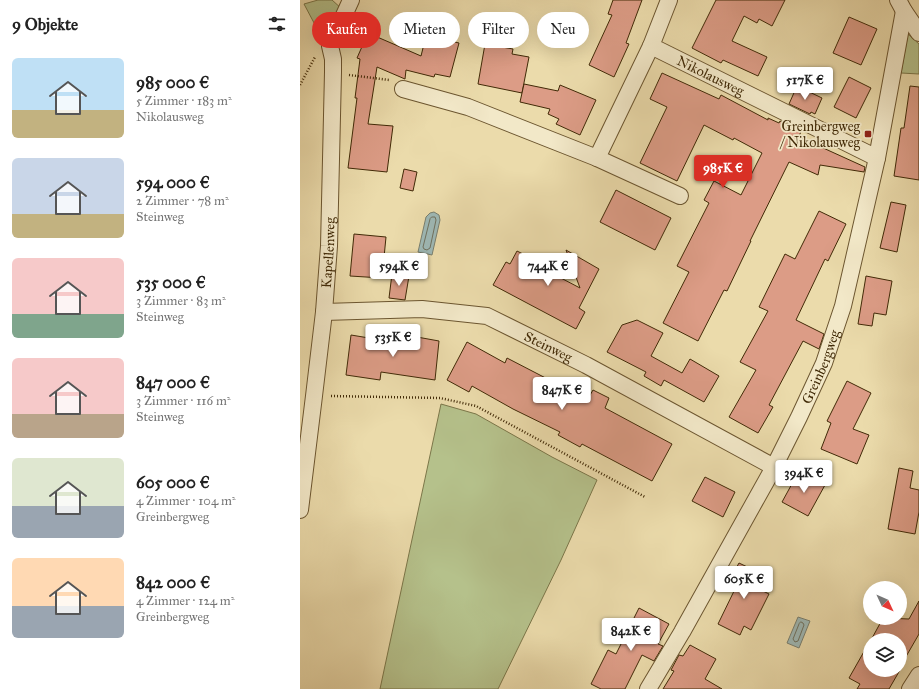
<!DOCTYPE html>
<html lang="de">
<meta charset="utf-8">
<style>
body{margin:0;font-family:"IM FELL Great Primer",serif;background:#f6f6f6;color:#222;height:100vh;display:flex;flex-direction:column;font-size:15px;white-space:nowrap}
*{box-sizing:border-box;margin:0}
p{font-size:13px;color:#767676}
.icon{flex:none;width:22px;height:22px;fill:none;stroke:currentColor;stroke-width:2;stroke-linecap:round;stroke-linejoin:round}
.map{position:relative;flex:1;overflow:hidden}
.sheet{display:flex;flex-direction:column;background:#fff;width:300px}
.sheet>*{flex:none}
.guide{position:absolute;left:12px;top:12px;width:380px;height:36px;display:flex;gap:8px}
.needle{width:26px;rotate:134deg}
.buttons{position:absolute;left:563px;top:581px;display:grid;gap:8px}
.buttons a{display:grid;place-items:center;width:44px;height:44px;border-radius:50%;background:#fff;box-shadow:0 4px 16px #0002;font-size:20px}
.price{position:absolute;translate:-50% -34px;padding:0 9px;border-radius:4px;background:#fff;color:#222;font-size:13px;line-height:26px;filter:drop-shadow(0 1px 2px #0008)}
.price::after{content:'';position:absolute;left:50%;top:24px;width:12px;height:9px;margin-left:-6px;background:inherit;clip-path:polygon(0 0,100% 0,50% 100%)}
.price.current{background:#d93025;color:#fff}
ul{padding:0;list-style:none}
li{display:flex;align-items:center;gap:12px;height:100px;padding:0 12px}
li span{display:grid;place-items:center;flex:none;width:112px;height:80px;border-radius:6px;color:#555}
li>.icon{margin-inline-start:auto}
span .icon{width:48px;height:48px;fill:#fffc;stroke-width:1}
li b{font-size:17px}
h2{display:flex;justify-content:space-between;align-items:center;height:48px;padding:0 12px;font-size:17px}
.pill{padding:0 14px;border-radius:18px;background:#fff;box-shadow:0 4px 16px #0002;font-size:14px;line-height:36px}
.pill.current{background:#d93025;color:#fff}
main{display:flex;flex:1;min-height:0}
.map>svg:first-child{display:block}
.green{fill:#b5c18b;stroke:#7b7649}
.water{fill:#9eb8b5;stroke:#797f6f}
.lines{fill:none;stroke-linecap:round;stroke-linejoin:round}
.shore{stroke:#70715e;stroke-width:1}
.building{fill:#dc9c86;stroke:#412a07}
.minor-casing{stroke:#6c5630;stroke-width:18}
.path{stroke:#412a07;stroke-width:2.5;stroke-dasharray:1 2;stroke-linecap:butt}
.minor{stroke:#f2e8c8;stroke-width:16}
.poi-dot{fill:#8f2418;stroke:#f2e8c8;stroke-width:1.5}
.labels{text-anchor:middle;stroke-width:3.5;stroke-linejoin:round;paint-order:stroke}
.street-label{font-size:14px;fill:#412a07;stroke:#f2e8c8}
.poi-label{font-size:14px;fill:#412a07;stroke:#f2e8c8;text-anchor:end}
</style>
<main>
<section class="sheet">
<h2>9 Objekte<svg class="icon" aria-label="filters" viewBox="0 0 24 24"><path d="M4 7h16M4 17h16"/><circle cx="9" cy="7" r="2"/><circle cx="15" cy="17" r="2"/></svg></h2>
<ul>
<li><span style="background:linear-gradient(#bfe0f5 65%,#c2b280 0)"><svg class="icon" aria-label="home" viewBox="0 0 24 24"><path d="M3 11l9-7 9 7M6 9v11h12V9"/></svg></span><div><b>985 000 €</b><p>5 Zimmer · 183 m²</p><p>Nikolausweg</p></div></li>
<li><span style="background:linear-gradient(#c9d6e8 70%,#c2b280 0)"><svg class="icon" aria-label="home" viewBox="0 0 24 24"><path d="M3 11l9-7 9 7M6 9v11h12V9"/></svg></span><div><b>594 000 €</b><p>2 Zimmer · 78 m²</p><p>Steinweg</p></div></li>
<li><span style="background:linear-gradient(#f6c9c9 70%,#7fa58c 0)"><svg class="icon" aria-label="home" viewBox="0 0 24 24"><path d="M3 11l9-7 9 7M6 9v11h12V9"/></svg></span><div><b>535 000 €</b><p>3 Zimmer · 83 m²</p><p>Steinweg</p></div></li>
<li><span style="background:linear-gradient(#f6c9c9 70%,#b9a48a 0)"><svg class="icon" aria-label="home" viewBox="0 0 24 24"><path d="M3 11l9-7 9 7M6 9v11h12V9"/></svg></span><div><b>847 000 €</b><p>3 Zimmer · 116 m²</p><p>Steinweg</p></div></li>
<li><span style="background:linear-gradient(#dfe7d0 60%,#9aa5b1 0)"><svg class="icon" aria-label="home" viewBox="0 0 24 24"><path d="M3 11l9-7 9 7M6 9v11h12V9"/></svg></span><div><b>605 000 €</b><p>4 Zimmer · 104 m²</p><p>Greinbergweg</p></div></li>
<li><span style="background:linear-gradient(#ffd9b3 60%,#9aa5b1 0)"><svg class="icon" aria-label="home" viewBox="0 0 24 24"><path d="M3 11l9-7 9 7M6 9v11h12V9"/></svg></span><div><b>842 000 €</b><p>4 Zimmer · 124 m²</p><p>Greinbergweg</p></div></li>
</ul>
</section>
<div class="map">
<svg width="619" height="689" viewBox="0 0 619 689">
<rect width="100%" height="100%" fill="#ebdbab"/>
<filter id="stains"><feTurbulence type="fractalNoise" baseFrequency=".005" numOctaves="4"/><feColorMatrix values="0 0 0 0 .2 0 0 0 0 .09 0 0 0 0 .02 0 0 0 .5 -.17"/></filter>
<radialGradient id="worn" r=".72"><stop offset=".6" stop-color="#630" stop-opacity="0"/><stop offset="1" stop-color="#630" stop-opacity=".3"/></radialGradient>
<g class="green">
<polygon points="18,0 32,0 42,9 31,36 22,38 4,4"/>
<polygon points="608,34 619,44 619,74 601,73"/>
<polygon points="141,404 176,414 252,457 297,480 261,560 198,689 80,689"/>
</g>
<g class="water">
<polygon points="134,212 139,215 140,220 132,255 118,252 126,217 130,213"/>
<polygon points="498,617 510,621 499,648 487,643"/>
</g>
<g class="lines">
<g class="shore">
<polygon points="132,217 135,217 136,220 130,248 127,250 124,249 123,247 130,219"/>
<polygon points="501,622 503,623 504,625 498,641 495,642 493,639 499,624"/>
</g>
</g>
<g class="building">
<polygon points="313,0 342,0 326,43 329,44 314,77 289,65 312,15 308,14"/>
<polygon points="416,0 485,0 472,26 459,19 457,23 444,16 432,41 467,57 458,76 423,60 421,63 392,48"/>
<polygon points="549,17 577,29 561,65 533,53"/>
<polygon points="68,33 121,56 125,40 141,44 142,39 159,43 150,77 135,74 134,77 106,70 105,79 77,67 68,124 93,126 87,172 48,168 57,98 55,98 60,59 57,58"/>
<polygon points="185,44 213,49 212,54 229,57 222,93 178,84"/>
<polygon points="362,73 419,99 421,95 468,120 468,118 479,123 480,121 501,131 499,137 565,167 564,172 520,165 518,175 489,162 450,241 451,241 427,291 424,290 398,341 363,323 389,272 377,266 409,203 404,200 414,181 441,195 462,153 434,138 433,140 404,125 377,181 340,163 367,107 350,99"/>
<polygon points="549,77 571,88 556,118 534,107"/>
<polygon points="224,84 258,91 260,85 296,100 280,135 256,124 259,119 248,114 250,109 220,102"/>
<polygon points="497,86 522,98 515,114 511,112 510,114 489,104"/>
<polygon points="610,86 619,87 619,180 594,176 601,128 604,128"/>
<polygon points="104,169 117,172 113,191 100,188"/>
<polygon points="316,190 371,218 355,250 300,222"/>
<polygon points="591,202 606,205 597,252 580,248"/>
<polygon points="519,211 546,224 528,261 525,259 496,320 524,334 519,349 503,341 469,405 473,407 458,433 429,417 456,370 440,362 468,311 459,307 485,254 495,259"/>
<polygon points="54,234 86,237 82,278 50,276"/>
<polygon points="266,250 299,269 279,308 285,312 276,329 193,285 206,262 210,264 217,251 239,262 238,266 280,288"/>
<polygon points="92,274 109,276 105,300 89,298"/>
<polygon points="566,276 592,281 586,315 574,313 572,326 558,324"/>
<polygon points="337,320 363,333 351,356 382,373 390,359 419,376 404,402 364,380 361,386 344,376 346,372 307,352 322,325"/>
<polygon points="51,335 105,344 106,335 139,341 135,380 81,372 80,380 46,375"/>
<polygon points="167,342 205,363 207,358 263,387 262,389 286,402 293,390 309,398 305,408 372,444 352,481 282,444 280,447 258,435 260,432 213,409 172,386 169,392 147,380"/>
<polygon points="547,381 571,393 553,429 569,435 557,464 521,449 531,423 527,421"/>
<polygon points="599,468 613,471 610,488 619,490 619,512 615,534 588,529"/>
<polygon points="499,471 525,485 508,516 482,502"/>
<polygon points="405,477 435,492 423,517 392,501"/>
<polygon points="439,563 464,575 457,588 469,594 451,630 444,626 440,635 418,624 436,587 428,583"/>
<polygon points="619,601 619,634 600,667 600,640 571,640 583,618 609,619"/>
<polygon points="339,608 369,624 358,644 363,646 354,661 342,655 325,689 301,689 291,684 308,650 316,654"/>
<polygon points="570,641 570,670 600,670 589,689 557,689 560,684 549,678"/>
<polygon points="390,645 416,659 405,679 422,689 363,689 374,671 371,670 379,655 383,656"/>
</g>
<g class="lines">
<defs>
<g id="minor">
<path id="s1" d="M369 0 351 46 577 158"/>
<polyline points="598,0 604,11 619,33"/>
<polyline points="351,46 297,158 380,196"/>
<polyline points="103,89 168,107 297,158"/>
<path id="s2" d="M24 312 122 309 187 316 286 365 474 467"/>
<path id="s3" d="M0 510 14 396 24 312 29 246 33 72V59L30 46 51 0"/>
<path id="s4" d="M348 689 382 632 474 467 499 417 524 363 543 306 577 158 604 11"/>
<polyline points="610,689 619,675"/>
</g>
</defs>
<use href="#minor" class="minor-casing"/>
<g class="path">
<polyline points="49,75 89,80"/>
<polyline points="0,85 15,57"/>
<polyline points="31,396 140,398 176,406 345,497"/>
</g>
<use href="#minor" class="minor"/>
</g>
<rect class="poi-dot" x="564" y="130" width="8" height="8" rx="2"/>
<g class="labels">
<g class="street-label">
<text dy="5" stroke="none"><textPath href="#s1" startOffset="116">Nikolausweg</textPath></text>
<text dy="5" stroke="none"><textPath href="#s3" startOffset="259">Kapellenweg</textPath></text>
<text dy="5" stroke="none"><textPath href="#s2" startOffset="232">Steinweg</textPath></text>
<text dy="5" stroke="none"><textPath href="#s4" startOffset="366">Greinbergweg</textPath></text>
</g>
<g class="poi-label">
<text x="560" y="131">Greinbergweg<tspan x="560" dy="16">/ Nikolausweg</tspan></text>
</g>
</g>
<rect width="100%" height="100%" filter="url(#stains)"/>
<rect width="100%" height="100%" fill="url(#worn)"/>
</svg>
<div class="buttons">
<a><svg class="needle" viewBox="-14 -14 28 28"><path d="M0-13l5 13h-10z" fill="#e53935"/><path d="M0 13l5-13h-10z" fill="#767676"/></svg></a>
<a><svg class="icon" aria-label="layers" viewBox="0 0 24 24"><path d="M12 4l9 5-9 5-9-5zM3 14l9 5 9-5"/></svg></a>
</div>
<b class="price" style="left:505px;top:101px">517K €</b>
<b class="price current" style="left:423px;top:189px">985K €</b>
<b class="price" style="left:99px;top:287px">594K €</b>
<b class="price" style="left:248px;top:287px">744K €</b>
<b class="price" style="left:93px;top:358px">535K €</b>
<b class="price" style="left:262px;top:411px">847K €</b>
<b class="price" style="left:504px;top:494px">394K €</b>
<b class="price" style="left:444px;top:600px">605K €</b>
<b class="price" style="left:331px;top:652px">842K €</b>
<div class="guide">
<a class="pill current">Kaufen</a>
<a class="pill">Mieten</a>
<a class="pill">Filter</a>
<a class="pill">Neu</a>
</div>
</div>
</main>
